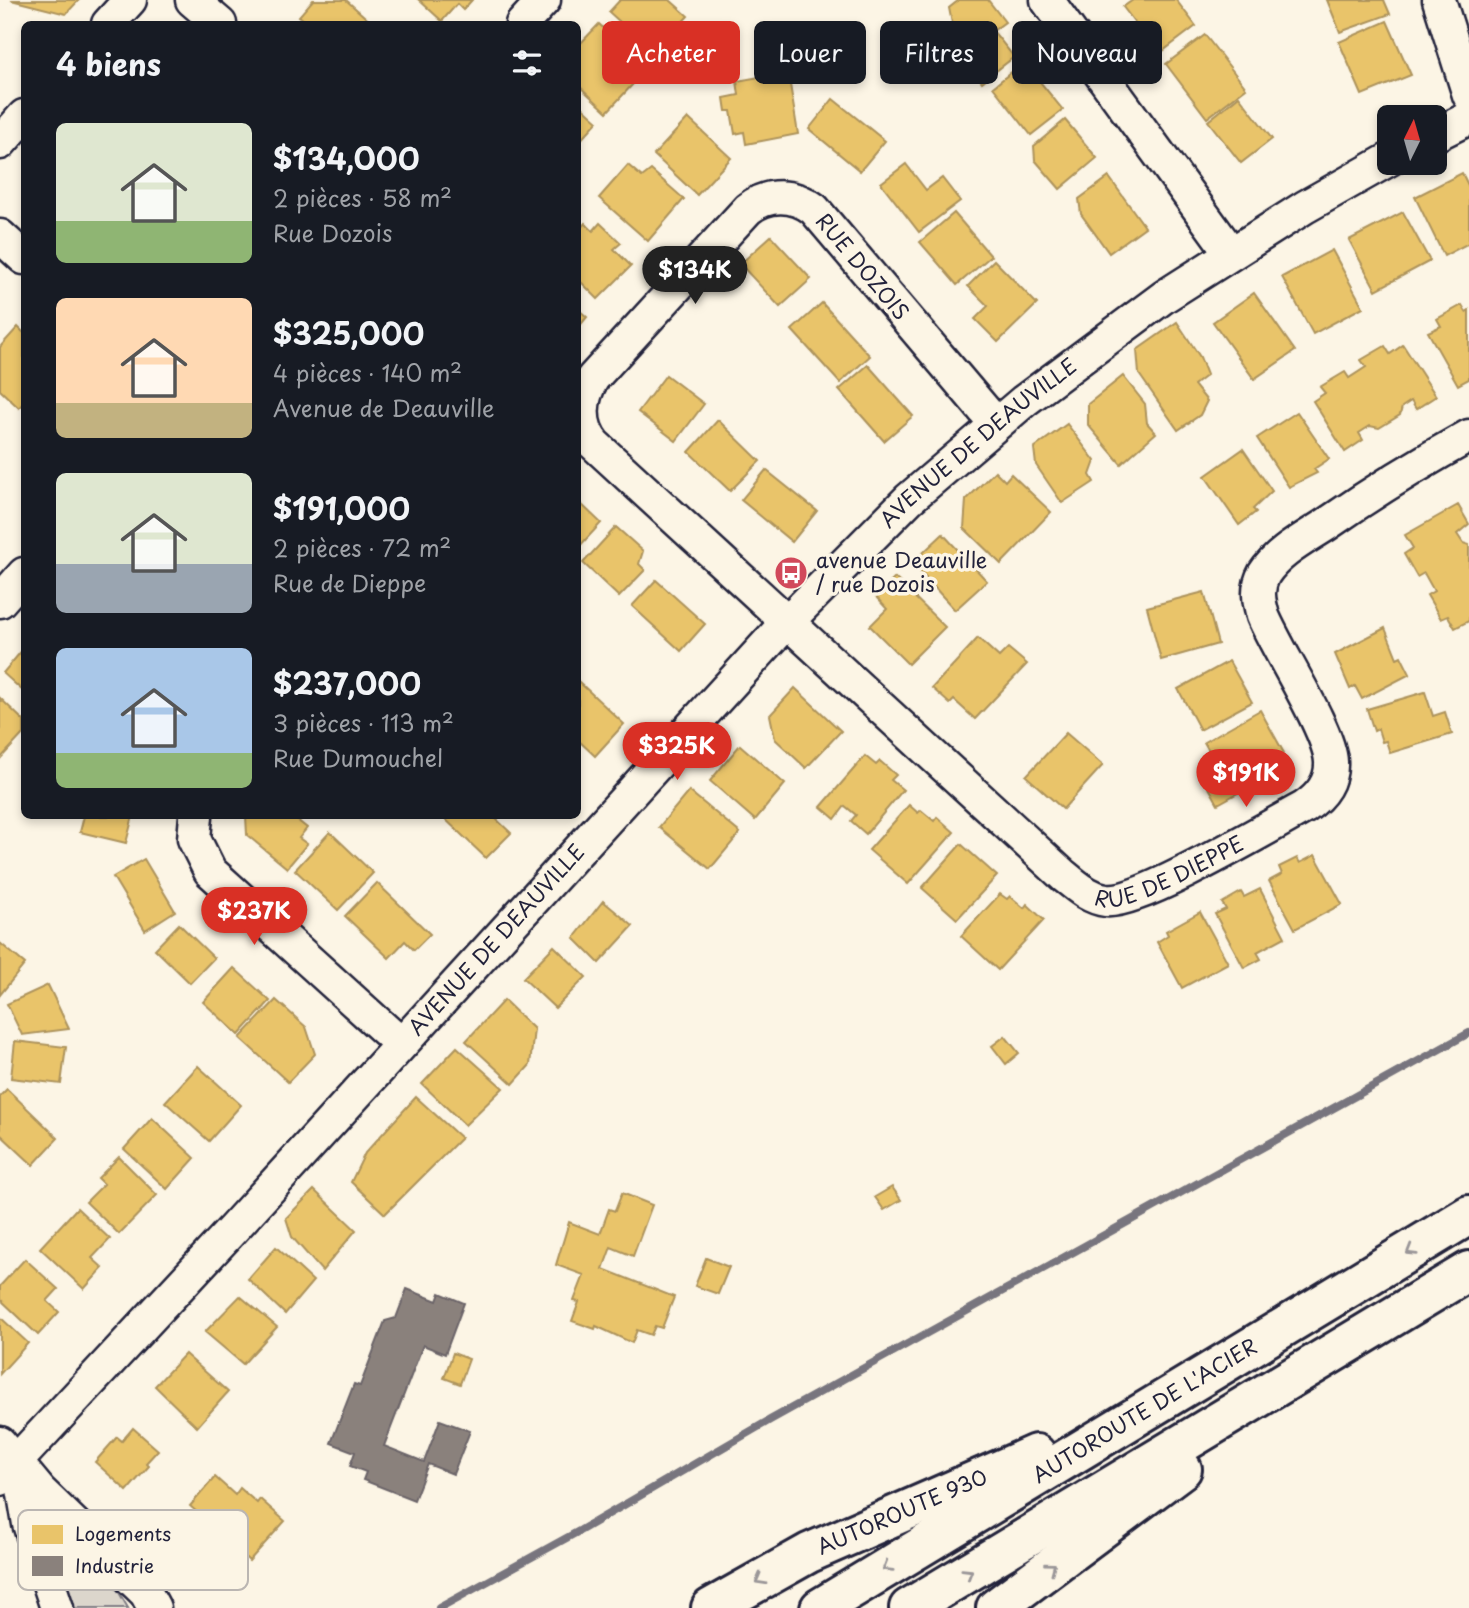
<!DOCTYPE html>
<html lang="fr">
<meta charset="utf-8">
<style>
body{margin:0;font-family:"Playpen Sans",sans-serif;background:#242831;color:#f1f3f6;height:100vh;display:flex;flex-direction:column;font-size:26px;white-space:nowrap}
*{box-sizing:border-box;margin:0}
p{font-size:23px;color:#9ea1a6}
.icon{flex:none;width:38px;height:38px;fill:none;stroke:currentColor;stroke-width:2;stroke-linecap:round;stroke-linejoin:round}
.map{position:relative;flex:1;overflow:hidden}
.panel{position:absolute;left:21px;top:21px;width:560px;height:798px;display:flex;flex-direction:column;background:#171b24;border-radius:10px;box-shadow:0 4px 10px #0003}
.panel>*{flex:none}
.guide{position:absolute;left:602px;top:21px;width:665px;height:63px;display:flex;gap:14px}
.needle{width:46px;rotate:5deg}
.controls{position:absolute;left:1377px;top:105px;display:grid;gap:14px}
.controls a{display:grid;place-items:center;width:70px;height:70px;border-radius:10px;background:#171b24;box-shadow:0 4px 10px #0003;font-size:35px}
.price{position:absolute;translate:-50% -60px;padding:0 16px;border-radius:24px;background:#d93025;color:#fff;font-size:23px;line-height:46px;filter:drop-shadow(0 2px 4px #0008)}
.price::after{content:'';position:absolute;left:50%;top:42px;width:21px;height:16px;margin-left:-10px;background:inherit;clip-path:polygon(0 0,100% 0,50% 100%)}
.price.selected{background:#222;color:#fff}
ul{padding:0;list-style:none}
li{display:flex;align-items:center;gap:21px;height:175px;padding:0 35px}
li span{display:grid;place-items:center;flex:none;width:196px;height:140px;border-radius:10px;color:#555}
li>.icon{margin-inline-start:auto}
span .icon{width:84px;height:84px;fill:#fffc;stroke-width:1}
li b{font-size:30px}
h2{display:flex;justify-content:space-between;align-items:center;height:84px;padding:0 35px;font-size:30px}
.pill{padding:0 24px;border-radius:10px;background:#171b24;box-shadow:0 4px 10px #0003;font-size:24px;line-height:63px}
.pill.selected{background:#d93025;color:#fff}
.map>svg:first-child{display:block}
.green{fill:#dcd6cc;stroke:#7f7c84;stroke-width:2}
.homes{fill:#e9c46a;stroke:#ad935c;stroke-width:2}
.industry{fill:#8a817c;stroke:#6b6468;stroke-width:2}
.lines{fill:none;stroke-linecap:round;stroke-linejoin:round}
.stream{stroke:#78757e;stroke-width:8}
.minor-casing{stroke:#22223b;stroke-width:37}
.highway-casing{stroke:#22223b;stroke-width:44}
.minor{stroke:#fcf5e5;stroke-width:32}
.highway{stroke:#fcf5e5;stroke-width:38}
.oneway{stroke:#9a9698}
.labels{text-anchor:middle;stroke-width:7;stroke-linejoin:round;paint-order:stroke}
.street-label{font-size:21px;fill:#22223b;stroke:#fcf5e5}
.poi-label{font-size:21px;fill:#22223b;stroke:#fcf5e5;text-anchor:start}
.key{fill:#fcf5e5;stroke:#bbb6b2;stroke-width:2}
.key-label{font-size:19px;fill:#22223b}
</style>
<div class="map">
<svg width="1469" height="1608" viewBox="0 0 1469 1608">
<rect width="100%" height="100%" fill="#fcf5e5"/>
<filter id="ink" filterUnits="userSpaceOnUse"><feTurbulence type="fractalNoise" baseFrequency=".0143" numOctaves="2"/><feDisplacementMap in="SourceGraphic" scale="14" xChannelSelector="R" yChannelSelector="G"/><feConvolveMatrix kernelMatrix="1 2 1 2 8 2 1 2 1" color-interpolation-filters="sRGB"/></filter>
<g filter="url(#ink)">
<polygon class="green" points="42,1513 113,1582 128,1608 72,1608 38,1514"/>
<g class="homes">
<polygon points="11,0 79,0 66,14"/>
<polygon points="313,0 346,0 373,24 309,24 299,16"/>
<polygon points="419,0 472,0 463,10 457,4 442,21"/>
<polygon points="620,0 670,0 688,16 654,53 609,12"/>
<polygon points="959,0 988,0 1005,22 993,31 1014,57 982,82 957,49 949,8"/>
<polygon points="1133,0 1176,0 1196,26 1159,54 1123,7"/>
<polygon points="1327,0 1384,0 1390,14 1340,32"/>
<polygon points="1387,21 1411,75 1362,95 1339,42"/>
<polygon points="599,24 647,69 607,112 578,85 578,46"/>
<polygon points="1205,35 1246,88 1207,118 1166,64"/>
<polygon points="1024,62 1063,110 1031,135 993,87"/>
<polygon points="788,72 798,134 746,144 744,132 735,134 731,111 726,111 724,98 739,95 737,81"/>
<polygon points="1239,96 1272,139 1241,163 1208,121"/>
<polygon points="833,99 885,141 860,171 809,129"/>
<polygon points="578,103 598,121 578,143"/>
<polygon points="688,118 731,158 697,195 654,155"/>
<polygon points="1065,120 1097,158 1060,189 1035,160 1034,146"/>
<polygon points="906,164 926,190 942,178 960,201 919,232 881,183"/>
<polygon points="628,165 642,177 651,170 684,199 648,241 599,198"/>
<polygon points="1462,173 1469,187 1469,243 1444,256 1415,197"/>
<polygon points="1109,177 1145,227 1109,253 1081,214 1079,199"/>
<polygon points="1403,212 1430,261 1376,290 1349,240"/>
<polygon points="954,213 991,256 957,285 920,242"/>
<polygon points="585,223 593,231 600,223 621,243 614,249 631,266 598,299 578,279 578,231"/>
<polygon points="771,236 811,279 780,307 740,264"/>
<polygon points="1332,250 1363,307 1313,334 1282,277"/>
<polygon points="994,260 1037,304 998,342 975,319 988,306 968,286"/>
<polygon points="1254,293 1295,351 1254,379 1213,322"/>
<polygon points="822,303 870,356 840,383 792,330"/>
<polygon points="1462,305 1466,312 1469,310 1469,379 1458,385 1428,332 1441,326 1437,319"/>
<polygon points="578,309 587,317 578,328"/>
<polygon points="1177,322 1200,357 1207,375 1194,385 1207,401 1200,415 1178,430 1139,374 1137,350"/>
<polygon points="18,327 24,333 24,402 19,408 0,390 0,347"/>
<polygon points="1403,345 1436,396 1416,409 1411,401 1402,407 1400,415 1379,428 1370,426 1359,433 1363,440 1345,452 1313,401 1325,393 1320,387 1345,372 1349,378 1366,367 1361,360 1385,346 1390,354"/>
<polygon points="868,365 913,416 884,441 839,390"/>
<polygon points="666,375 704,404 676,441 638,412"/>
<polygon points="1123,376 1145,404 1147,423 1156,433 1121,464 1088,425 1088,404"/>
<polygon points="1297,412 1329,459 1314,469 1317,473 1289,487 1257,438"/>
<polygon points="718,420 760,461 730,491 689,452"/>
<polygon points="1067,424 1095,461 1090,475 1094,482 1062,503 1036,465 1034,448"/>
<polygon points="1243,449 1272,491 1253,509 1256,512 1239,525 1205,476"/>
<polygon points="766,470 817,511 792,542 741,500"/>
<polygon points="995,471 1005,481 1011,474 1051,512 1001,564 964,528 966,500"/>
<polygon points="578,501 601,523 578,548"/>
<polygon points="1458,505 1469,524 1457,534 1463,543 1469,545 1469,621 1455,628 1448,616 1441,619 1427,595 1434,591 1424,573 1417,577 1404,554 1413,548 1405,535"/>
<polygon points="616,527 643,551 639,564 645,570 619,597 583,563"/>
<polygon points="943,534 987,581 955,610 912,563"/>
<polygon points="895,578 945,627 908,664 870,626 887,609 876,597"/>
<polygon points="656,580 705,624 681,651 632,606"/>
<polygon points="1204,592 1218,644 1161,660 1147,607"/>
<polygon points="1385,628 1397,658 1401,656 1410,674 1362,699 1355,686 1350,689 1335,654"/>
<polygon points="978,638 999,657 1008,648 1027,664 975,719 954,700 950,704 932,688"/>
<polygon points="24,648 24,692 3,673"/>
<polygon points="1229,661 1252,702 1200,730 1178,689"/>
<polygon points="578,681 624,724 595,756 578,740"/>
<polygon points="795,688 841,731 806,768 775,739 770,715"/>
<polygon points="1425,692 1433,716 1445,712 1452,734 1390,753 1386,741 1382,742 1378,729 1374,731 1367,709"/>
<polygon points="0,698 24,721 24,733 0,759"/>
<polygon points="1260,710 1284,753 1277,758 1283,768 1218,804 1208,786 1224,777 1204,742"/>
<polygon points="1066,733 1103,765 1063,809 1026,776"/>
<polygon points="740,745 785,784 755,820 710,781"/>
<polygon points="865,756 876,765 880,761 896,775 891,780 903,790 866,834 851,821 856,815 845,806 835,819 821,807"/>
<polygon points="689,791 740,833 710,869 659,827"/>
<polygon points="909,805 918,813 921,810 934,821 937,817 954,832 908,884 869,850"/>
<polygon points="84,816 133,816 126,843 80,832"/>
<polygon points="246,816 292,816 307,828 299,838 307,844 287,868 247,835"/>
<polygon points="442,816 493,816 511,833 486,858"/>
<polygon points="330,832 373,873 338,910 295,870"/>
<polygon points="961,844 997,876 957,919 922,888"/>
<polygon points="1315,855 1342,904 1295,929 1269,881 1282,874 1279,867 1297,858 1300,863"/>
<polygon points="144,859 175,911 145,930 113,877"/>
<polygon points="377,883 430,934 414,950 405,941 389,958 345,916"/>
<polygon points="1260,889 1285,937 1257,952 1261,959 1244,968 1215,914 1226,909 1222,903 1241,892 1244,897"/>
<polygon points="1000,894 1007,899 1010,896 1024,908 1027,904 1044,920 998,970 961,936"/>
<polygon points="603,901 633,926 599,963 574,938"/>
<polygon points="1200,912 1228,963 1182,988 1157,942 1168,935 1166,931"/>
<polygon points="179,924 214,958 190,983 155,949"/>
<polygon points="0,943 25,964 0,995"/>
<polygon points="554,946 586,977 555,1008 523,978"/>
<polygon points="234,968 270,1001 239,1035 203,1002"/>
<polygon points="48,985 69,1029 22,1035 7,1004"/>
<polygon points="276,1000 306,1027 315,1054 288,1082 240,1038"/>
<polygon points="504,1000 534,1029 530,1065 513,1084 466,1041"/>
<polygon points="1005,1036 1019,1053 1006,1064 992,1046"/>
<polygon points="15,1041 66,1047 61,1084 11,1078"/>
<polygon points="457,1047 503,1088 465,1125 422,1084"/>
<polygon points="198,1066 241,1105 209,1141 165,1102"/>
<polygon points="7,1089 58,1138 33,1165 0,1134 0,1096"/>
<polygon points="416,1097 461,1138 385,1214 351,1182 365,1153"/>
<polygon points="152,1118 195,1158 167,1189 124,1149"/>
<polygon points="119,1157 157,1195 119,1234 86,1202 104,1184 98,1178"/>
<polygon points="892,1187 901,1200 884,1210 875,1197"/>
<polygon points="314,1190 356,1230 322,1271 292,1237 286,1218"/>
<polygon points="622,1193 652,1205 633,1256 611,1247 603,1269 674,1297 662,1328 655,1326 651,1335 637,1330 632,1343 596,1326 595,1329 572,1321 579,1302 574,1301 584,1275 556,1265 569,1222 600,1234 609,1209 615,1211"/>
<polygon points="77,1208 110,1239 92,1258 103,1268 84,1289 40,1248"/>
<polygon points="276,1247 313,1281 285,1314 248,1279"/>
<polygon points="706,1258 729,1267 718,1294 695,1286"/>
<polygon points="25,1259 58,1289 47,1301 59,1312 38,1335 0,1299 0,1286"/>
<polygon points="240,1296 277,1327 243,1364 205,1332"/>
<polygon points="0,1317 28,1343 0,1374"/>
<polygon points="453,1353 469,1359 460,1384 444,1378"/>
<polygon points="185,1354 228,1392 197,1427 155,1386"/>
<polygon points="133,1428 158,1450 146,1463 149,1466 127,1491 95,1462 117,1437 122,1441"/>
<polygon points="215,1477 235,1495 240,1488 257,1503 260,1499 285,1521 249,1561 229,1542 225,1546 204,1527 208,1522 190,1506"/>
</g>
<polygon class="industry" points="407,1289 437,1301 440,1293 464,1303 445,1354 423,1345 384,1446 424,1462 440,1420 470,1431 453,1474 428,1464 414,1500 363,1480 366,1472 350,1466 355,1452 331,1443 354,1384 360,1386 385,1321 396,1318"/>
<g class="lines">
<polyline class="stream" points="439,1608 581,1530 770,1420 1469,1033"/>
<defs>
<g id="minor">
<polyline points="192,0 220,24"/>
<polyline points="1047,0 1231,253"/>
<polyline points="1439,0 1469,95"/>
<polyline points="108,24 130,0"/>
<polyline points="522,24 544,0"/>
<polyline points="1435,135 1469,118"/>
<polyline points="0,143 24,116"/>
<polyline points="0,236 24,258"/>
<path id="s1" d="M996 424 814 209C794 194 768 193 748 209L593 378C580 399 578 424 594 444L1064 876C1077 886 1089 898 1106 900 1137 905 1270 826 1305 807 1321 796 1332 782 1331 762 1330 731 1277 650 1263 616 1259 602 1256 588 1264 574 1278 552 1306 538 1327 524 1373 492 1420 463 1469 436"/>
<polyline points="0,601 24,574"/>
<polyline points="196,816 194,839 210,871 401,1044"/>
<polyline points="0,1443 40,1491 146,1593 154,1608"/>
<polyline points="19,1465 29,1524 57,1608"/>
<path id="s2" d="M0 1479 233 1229 787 622 909 499 1024 401 1165 296 1305 207 1390 159"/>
</g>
<g id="highway">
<path id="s3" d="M711 1608 809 1553 1036 1454"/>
<path id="s4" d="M820 1608 1469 1215"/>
<polyline points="909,1608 1469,1271"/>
<polyline points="996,1608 1182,1469"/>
</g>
</defs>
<use href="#minor" class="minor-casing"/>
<use href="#highway" class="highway-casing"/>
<use href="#minor" class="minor"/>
<use href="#highway" class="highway"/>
</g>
<defs><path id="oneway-chevron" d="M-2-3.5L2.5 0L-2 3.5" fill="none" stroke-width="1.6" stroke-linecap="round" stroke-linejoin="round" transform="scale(1.75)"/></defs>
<g class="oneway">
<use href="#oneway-chevron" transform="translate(1411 1251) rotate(149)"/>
<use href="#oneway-chevron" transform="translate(887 1567) rotate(149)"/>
<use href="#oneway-chevron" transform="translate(1051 1567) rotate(-37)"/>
<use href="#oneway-chevron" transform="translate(968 1573) rotate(-31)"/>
<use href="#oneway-chevron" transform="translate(760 1580) rotate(151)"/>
</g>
</g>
<defs>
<symbol id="bus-disc" viewBox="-11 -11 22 22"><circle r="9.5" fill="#d1495b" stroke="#fcf5e5"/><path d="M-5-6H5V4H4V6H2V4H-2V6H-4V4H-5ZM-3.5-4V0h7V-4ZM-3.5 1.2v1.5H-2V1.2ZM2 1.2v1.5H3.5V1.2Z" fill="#fff"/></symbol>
</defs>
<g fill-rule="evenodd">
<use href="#bus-disc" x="772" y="554" width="38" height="38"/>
</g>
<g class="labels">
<g class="street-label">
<text transform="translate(862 267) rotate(50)" y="7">RUE DOZOIS</text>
<text dy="7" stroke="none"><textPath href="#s2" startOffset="1426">AVENUE DE DEAUVILLE</textPath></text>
<text dy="7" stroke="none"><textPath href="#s1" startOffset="1409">RUE DE DIEPPE</textPath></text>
<text dy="7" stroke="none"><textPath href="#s2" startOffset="733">AVENUE DE DEAUVILLE</textPath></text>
<text dy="7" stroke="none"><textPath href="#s4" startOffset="380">AUTOROUTE DE L'ACIER</textPath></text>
<text dy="7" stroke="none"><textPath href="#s3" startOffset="214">AUTOROUTE 930</textPath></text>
</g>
<g class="poi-label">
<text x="816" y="568">avenue Deauville<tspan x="816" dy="24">/ rue Dozois</tspan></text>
</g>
</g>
<rect x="18" y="1510" width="230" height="80" rx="10" class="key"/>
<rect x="32" y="1525" width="31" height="19" fill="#e9c46a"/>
<rect x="32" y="1556" width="31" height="20" fill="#8a817c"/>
<g class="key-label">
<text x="75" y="1541">Logements</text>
<text x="75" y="1573">Industrie</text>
</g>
</svg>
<div class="controls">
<a><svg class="needle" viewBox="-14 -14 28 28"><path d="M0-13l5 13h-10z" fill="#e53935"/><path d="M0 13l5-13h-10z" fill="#9ea1a6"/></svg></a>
</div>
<b class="price selected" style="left:695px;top:306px">$134K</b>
<b class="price" style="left:677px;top:782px">$325K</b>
<b class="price" style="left:1246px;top:809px">$191K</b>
<b class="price" style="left:254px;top:947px">$237K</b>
<div class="guide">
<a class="pill selected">Acheter</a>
<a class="pill">Louer</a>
<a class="pill">Filtres</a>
<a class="pill">Nouveau</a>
</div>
<section class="panel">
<h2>4 biens<svg class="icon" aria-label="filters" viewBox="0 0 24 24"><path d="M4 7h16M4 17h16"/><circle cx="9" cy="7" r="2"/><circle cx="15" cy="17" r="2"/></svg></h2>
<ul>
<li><span style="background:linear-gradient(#dfe7d0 70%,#8fb573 0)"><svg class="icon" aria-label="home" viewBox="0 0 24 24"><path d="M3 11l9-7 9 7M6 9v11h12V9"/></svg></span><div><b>$134,000</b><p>2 pièces · 58 m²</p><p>Rue Dozois</p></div></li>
<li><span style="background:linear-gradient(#ffd9b3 75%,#c2b280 0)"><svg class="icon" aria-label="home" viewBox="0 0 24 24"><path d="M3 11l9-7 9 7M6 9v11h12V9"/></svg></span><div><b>$325,000</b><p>4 pièces · 140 m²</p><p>Avenue de Deauville</p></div></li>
<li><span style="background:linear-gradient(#dfe7d0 65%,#9aa5b1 0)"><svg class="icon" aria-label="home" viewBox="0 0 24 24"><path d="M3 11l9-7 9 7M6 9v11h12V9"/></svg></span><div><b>$191,000</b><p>2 pièces · 72 m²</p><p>Rue de Dieppe</p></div></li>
<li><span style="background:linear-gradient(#a9c7e8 75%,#8fb573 0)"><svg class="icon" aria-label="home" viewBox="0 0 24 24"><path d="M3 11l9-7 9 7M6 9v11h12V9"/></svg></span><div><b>$237,000</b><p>3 pièces · 113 m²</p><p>Rue Dumouchel</p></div></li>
</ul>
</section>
</div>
